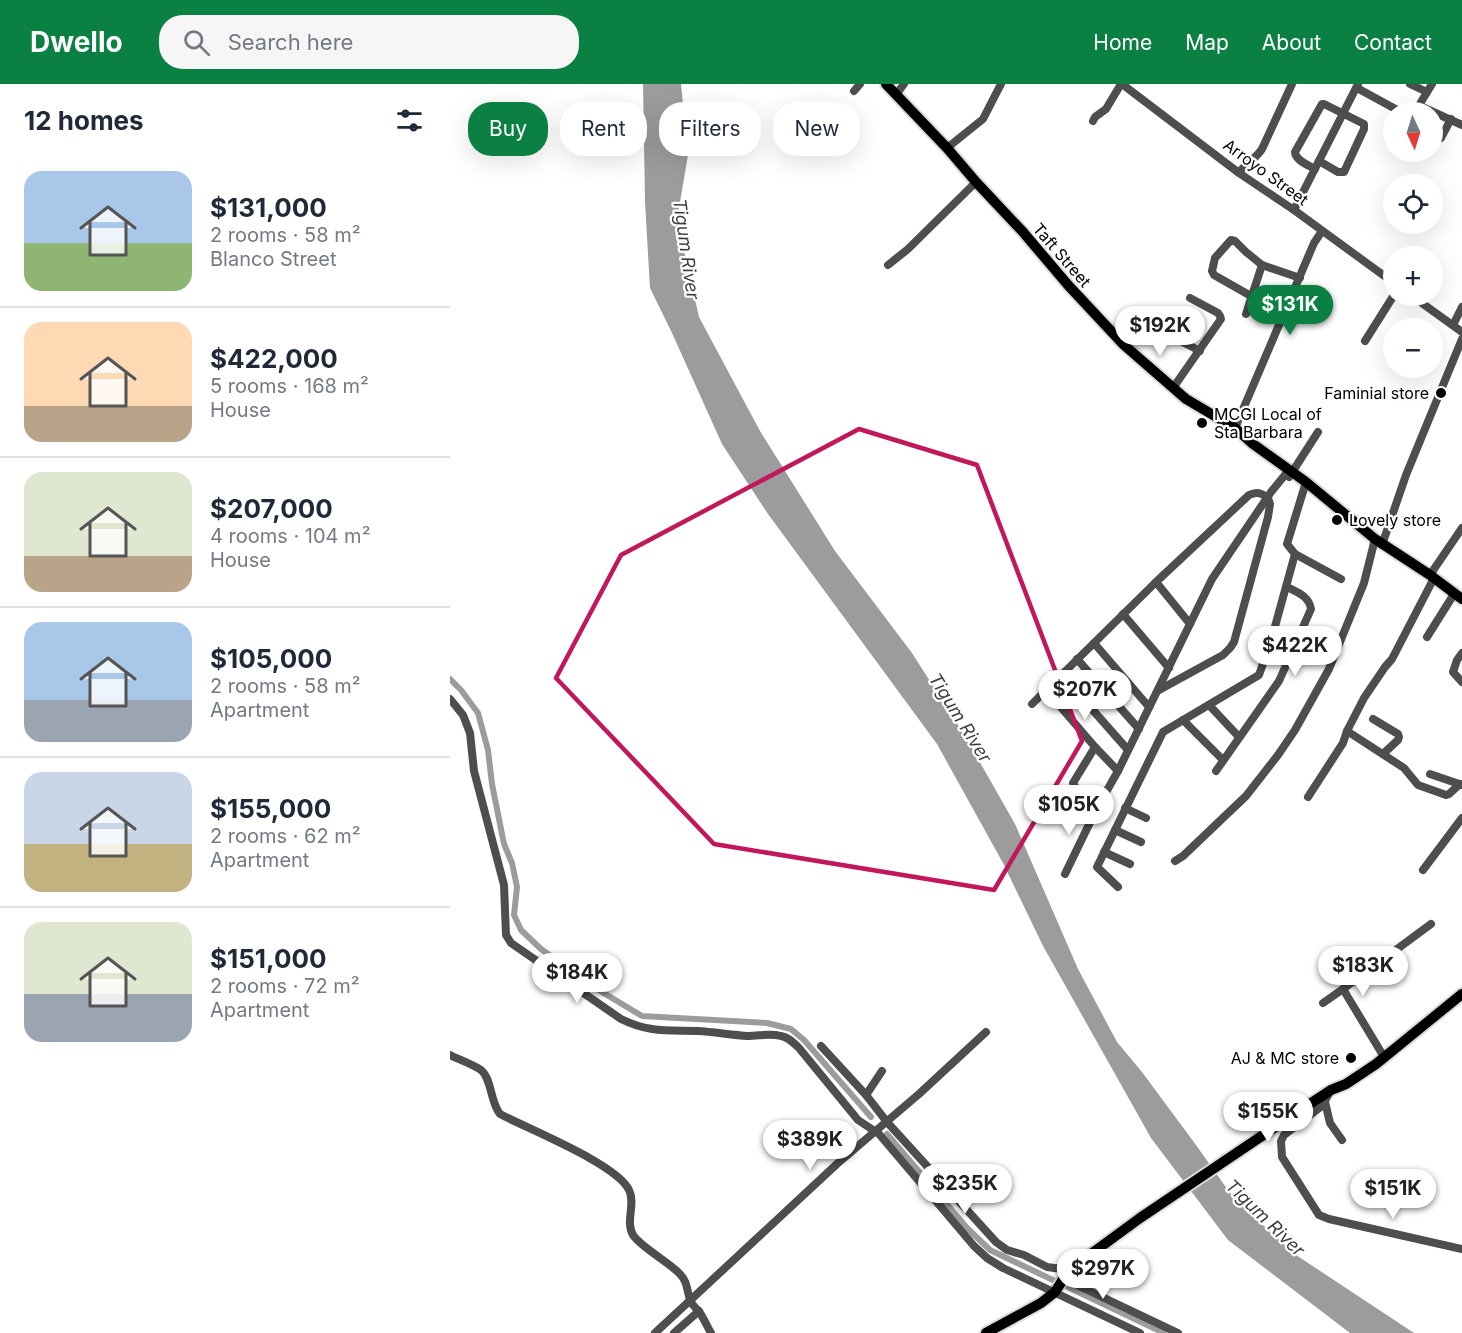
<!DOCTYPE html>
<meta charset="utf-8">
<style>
body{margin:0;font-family:Inter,sans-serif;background:#f6f6f7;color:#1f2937;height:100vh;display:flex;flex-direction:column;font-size:22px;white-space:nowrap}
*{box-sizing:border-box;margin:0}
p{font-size:20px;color:#747a83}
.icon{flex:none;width:33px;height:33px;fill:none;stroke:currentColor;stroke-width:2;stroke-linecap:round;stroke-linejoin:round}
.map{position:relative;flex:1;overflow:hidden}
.panel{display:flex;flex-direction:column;background:#fff;width:450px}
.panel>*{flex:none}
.hud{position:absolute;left:18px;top:18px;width:570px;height:54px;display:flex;gap:12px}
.needle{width:39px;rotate:176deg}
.buttons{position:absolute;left:933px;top:18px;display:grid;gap:12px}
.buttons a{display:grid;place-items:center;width:60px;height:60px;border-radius:50%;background:#fff;box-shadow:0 6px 24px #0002;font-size:30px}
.price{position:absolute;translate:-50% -51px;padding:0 14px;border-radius:21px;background:#fff;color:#222;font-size:20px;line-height:39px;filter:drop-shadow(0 2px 3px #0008)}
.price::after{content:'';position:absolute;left:50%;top:36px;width:18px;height:14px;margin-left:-9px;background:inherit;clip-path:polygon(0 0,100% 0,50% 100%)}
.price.on{background:#0b8043;color:#fff}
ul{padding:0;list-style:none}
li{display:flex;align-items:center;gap:18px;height:150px;padding:0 24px}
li+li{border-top:2px solid #e0e1e3}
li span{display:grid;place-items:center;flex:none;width:168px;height:120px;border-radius:18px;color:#555}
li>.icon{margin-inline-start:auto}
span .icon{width:72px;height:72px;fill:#fffc;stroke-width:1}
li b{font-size:26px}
h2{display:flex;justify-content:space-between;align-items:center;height:72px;padding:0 24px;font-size:26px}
.pill{padding:0 21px;border-radius:24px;background:#fff;box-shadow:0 6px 24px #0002;font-size:21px;line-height:54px}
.pill.on{background:#0b8043;color:#fff}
header{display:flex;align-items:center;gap:36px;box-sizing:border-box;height:84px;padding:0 30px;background:#0b8043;color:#fff}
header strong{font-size:28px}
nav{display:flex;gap:33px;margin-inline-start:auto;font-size:21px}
.search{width:420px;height:54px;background:#f6f6f7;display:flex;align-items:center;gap:15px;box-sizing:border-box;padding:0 21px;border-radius:24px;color:#747a83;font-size:22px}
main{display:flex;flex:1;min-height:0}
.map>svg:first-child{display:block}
.water{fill:#9c9c9c}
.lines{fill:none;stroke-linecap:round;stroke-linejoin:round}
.canal{stroke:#9c9c9c;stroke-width:6}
.major-casing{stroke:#dbdbdb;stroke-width:14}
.minor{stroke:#4e4e4e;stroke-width:8}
.major{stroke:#000;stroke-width:10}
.marked{fill:none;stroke:#c2185b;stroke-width:4.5;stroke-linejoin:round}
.poi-dot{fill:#000;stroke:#fff;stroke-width:2}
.labels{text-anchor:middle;stroke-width:4.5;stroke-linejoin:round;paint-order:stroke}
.street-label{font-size:16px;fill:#000;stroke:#fff}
.poi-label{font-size:16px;fill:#000;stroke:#fff;text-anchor:end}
.water-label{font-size:18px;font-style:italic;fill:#3d3d3d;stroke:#fff}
</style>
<header>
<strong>Dwello</strong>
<div class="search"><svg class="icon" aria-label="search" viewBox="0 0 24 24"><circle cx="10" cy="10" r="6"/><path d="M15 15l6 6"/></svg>Search here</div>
<nav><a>Home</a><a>Map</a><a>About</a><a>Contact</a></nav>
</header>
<main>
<section class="panel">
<h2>12 homes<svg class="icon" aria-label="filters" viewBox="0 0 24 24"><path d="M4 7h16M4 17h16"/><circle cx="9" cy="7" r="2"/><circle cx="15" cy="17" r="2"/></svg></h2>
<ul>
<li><span style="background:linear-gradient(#a9c7e8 60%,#8fb573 0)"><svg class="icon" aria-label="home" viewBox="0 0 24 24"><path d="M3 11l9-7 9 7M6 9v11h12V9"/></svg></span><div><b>$131,000</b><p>2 rooms · 58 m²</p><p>Blanco Street</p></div></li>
<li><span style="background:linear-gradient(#ffd9b3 70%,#b9a48a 0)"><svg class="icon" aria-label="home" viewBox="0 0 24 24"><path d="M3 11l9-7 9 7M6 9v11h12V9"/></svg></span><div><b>$422,000</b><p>5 rooms · 168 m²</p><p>House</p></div></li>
<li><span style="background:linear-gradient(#dfe7d0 70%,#b9a48a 0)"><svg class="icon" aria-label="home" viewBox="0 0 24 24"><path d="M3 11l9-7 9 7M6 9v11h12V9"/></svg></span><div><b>$207,000</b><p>4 rooms · 104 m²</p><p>House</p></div></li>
<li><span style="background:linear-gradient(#a9c7e8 65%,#9aa5b1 0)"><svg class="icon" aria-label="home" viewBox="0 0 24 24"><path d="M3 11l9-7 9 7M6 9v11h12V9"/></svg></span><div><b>$105,000</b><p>2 rooms · 58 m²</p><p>Apartment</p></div></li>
<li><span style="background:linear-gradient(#c9d6e8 60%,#c2b280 0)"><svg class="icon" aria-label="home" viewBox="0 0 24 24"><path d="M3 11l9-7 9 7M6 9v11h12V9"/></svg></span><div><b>$155,000</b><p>2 rooms · 62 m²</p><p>Apartment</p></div></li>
<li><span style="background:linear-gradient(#dfe7d0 60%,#9aa5b1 0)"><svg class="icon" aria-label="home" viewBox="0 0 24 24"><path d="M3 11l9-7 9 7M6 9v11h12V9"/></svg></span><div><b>$151,000</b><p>2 rooms · 72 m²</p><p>Apartment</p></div></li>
</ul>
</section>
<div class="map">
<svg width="1012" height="1249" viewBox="0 0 1012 1249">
<rect width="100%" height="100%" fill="#fff"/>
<polygon class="water" points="193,0 231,0 238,71 227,136 249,233 310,347 385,467 462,569 515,652 565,740 628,885 667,958 692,988 746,1061 785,1116 846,1171 964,1249 900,1249 778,1156 701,1054 593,862 553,779 487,660 318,430 272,360 222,249 200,204 195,118"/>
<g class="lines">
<g class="canal">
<polyline points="0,595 11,606 28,629 38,666 42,700 54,760 62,779 67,803 64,831 71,846 91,865 147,905 192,932 317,939 341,945 354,956 421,1033"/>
<polyline points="437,1050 517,1144 540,1166 714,1249"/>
</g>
<defs>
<g id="major">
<polyline points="436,0 497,64 526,98 573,148 618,201 674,261 736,315 785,344 803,360 856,398 925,455 980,491 1012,515"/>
<polyline points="536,1249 591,1219 605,1208 619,1186 690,1134 843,1031 881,1006 896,1000 926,980 1012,910"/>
</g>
</defs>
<use href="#major" class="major-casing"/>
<g class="minor">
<polyline points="672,0 789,89 844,126 944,199"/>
<polyline points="960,0 977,8"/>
<polyline points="907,4 951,28"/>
<polyline points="404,7 410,0"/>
<polyline points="446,11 454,0"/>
<polyline points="970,22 1012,41"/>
<polyline points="965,28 982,0"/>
<polyline points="643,37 645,33 656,25 671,0"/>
<polyline points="991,54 1001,35"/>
<polyline points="497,64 533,35 551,0"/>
<path d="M865 85C858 81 845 76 845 68L872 20H874L914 40V45L894 88H888L869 77"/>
<path d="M789 89C796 78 805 76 812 65L842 0"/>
<polyline points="844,126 908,0"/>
<polyline points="438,181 458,165 526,98"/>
<polyline points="801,212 764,191 762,187 765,174 781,156 785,157 796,168 812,181 850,194"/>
<polyline points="962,212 1012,248"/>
<polyline points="796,230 812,181"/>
<polyline points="1003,241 1012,223"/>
<polyline points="723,253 750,267"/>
<polyline points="915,257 944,211"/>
<polyline points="723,304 771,235 770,232 768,229 740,214"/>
<polyline points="785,344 864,159 872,147"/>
<polyline points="839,393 868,348"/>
<polyline points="932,461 956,391 1012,255"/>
<polyline points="845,470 891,495"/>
<polyline points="980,491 1012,444"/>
<polyline points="706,498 740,540"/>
<polyline points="673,530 719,584"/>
<polyline points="977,553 1004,510"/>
<polyline points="644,559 699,623"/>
<polyline points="1012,569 1007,576 1003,588 1012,598"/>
<polyline points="627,575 689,645"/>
<polyline points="611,590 678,666"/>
<polyline points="596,606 645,663 668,687"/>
<path d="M0 615 13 631 20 649 24 687 54 801 56 851 61 859 171 935C199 949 218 946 248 947 265 948 281 951 298 952 309 952 320 949 331 952 338 953 344 959 349 964L408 1036 429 1050 524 1162 537 1174 553 1184 690 1249"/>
<path d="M582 620 706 498 799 411C807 407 811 409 818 414L820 420 818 433 784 558 780 564 773 571 709 606"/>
<polyline points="759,621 789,653"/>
<polyline points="923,635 948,650 949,653 948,656 933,670"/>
<polyline points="733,636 773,676"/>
<polyline points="897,647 954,684 968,701 996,711 999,710 1010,700"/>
<path d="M645 663 623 699C628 710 637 718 647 724L668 687 762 495 821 408 839 386"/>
<path d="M766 687 829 597 861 525C859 512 847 508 837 503"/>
<polyline points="980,690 1012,701"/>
<polyline points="858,713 893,659 897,647 914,614 935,583 942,575 984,494"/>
<polyline points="675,724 696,734"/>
<polyline points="665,746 691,758"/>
<polyline points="654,768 680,780"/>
<polyline points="725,777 733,772 796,712 828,671 845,646 879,585 914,499 925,455"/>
<polyline points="973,786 1012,734"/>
<polyline points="615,790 647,724"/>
<polyline points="668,803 647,783 713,648 809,591 821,557 845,470 837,460 856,398"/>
<polyline points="893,905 981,840"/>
<polyline points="873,919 893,905 934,973"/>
<polyline points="371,962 416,1011 437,1038 546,1158 557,1166 574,1171 597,1183 619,1186 629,1202 728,1249"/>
<path d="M0 971C10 976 22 980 31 986 42 995 40 1018 50 1030 78 1045 167 1080 179 1106 186 1120 175 1137 183 1151 191 1163 217 1177 229 1189 239 1199 236 1207 241 1218 243 1222 247 1225 250 1229 254 1235 257 1242 261 1249"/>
<polyline points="880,1007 873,1021 834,1051 831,1057 832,1073 869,1131 879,1135 1012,1165"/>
<polyline points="416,1011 432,987"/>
<polyline points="875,1018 880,1039 892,1056"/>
<polyline points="205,1249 388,1079 469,1010 536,948"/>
<polyline points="224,1249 249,1227"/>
</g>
<use href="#major" class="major"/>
</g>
<path class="marked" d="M409 345 527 381 632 657 544 806 264 760 106 594 171 471Z"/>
<g class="poi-dot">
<circle cx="991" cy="309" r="6"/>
<circle cx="752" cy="339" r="6"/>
<circle cx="887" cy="436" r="6"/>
<circle cx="901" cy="974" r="6"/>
</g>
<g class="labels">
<g class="street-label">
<text transform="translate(816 88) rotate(36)" y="6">Arroyo Street</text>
<text transform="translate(612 171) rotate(49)" y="6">Taft Street</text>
</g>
<g class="poi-label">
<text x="979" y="315">Faminial store</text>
<text x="764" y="336" text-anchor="start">MCGI Local of<tspan x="764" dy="18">Sta Barbara</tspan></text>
<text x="899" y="442" text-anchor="start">Lovely store</text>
<text x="889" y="980">AJ &amp; MC store</text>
</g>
<g class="water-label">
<text transform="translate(236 165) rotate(82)" y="6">Tigum River</text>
<text transform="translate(510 634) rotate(58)" y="6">Tigum River</text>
<text transform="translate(815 1134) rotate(44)" y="6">Tigum River</text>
</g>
</g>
</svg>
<div class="buttons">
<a><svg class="needle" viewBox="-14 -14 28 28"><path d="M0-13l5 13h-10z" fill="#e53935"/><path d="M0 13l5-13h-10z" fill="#747a83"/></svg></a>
<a><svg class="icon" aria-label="locate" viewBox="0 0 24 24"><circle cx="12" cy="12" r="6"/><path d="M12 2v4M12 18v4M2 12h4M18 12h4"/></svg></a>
<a>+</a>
<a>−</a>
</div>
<b class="price on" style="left:840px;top:252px">$131K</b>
<b class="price" style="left:710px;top:273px">$192K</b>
<b class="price" style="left:845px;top:593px">$422K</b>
<b class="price" style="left:635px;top:637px">$207K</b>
<b class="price" style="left:619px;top:752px">$105K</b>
<b class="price" style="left:913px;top:913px">$183K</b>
<b class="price" style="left:127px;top:920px">$184K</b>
<b class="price" style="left:818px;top:1059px">$155K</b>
<b class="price" style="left:360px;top:1087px">$389K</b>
<b class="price" style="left:515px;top:1131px">$235K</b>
<b class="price" style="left:943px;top:1136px">$151K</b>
<b class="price" style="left:653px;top:1216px">$297K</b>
<div class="hud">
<a class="pill on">Buy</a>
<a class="pill">Rent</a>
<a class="pill">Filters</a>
<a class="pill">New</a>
</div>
</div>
</main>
